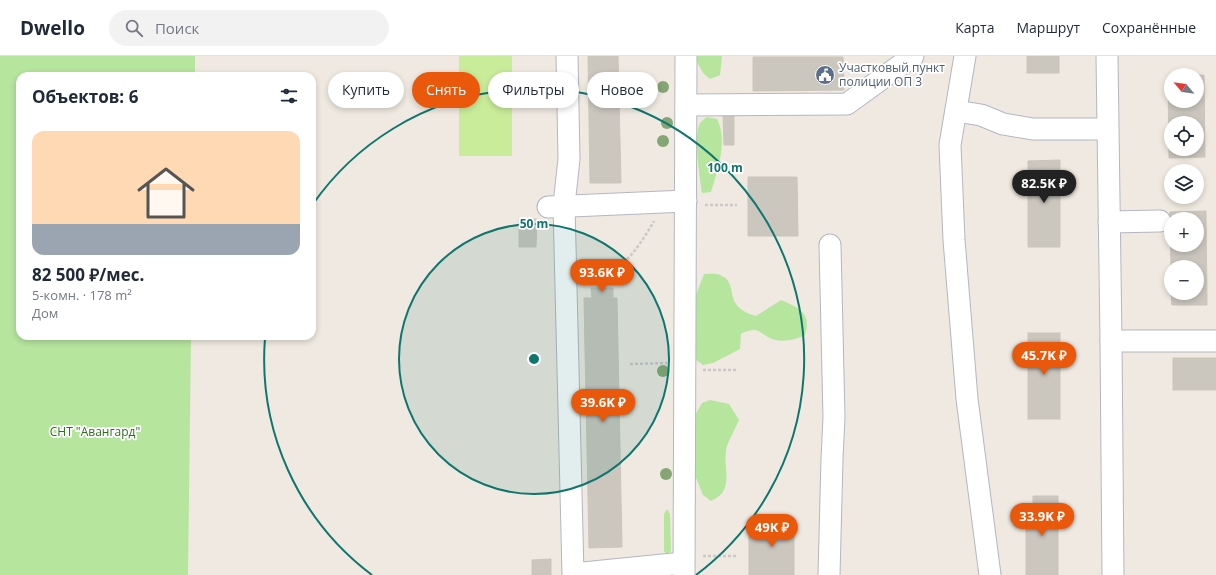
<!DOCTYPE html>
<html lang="ru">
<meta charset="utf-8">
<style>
body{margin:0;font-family:"Open Sans",sans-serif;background:#f2f2f3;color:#1f2937;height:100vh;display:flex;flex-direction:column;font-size:15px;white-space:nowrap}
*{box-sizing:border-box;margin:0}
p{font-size:13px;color:#747a83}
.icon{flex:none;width:22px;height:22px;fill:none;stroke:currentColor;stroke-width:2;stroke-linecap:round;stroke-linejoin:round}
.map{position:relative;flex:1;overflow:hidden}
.drawer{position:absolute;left:16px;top:16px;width:300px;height:268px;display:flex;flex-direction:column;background:#fff;border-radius:12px;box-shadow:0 2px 6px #0003}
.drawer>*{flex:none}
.hud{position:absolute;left:328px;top:16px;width:380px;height:36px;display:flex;gap:8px}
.needle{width:26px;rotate:299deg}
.fabs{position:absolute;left:1164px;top:12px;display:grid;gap:8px}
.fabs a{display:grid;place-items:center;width:40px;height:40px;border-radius:50%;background:#fff;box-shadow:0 2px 6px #0003;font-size:20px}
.price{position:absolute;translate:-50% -34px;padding:0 9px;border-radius:14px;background:#ea580c;color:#fff;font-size:13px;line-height:26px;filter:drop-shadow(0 1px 2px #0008)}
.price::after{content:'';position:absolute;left:50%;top:24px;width:12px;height:9px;margin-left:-6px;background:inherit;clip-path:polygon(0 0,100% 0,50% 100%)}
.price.current{background:#222;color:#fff}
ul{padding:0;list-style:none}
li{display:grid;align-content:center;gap:8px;height:212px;padding:0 16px}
li span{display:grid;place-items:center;height:124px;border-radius:12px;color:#555}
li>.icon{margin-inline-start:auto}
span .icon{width:72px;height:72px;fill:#fffc;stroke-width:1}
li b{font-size:17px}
h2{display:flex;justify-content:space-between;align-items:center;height:48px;padding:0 16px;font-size:17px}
.pill{padding:0 14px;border-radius:18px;background:#fff;box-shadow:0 2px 6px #0003;font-size:14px;line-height:36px}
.pill.current{background:#ea580c;color:#fff}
header{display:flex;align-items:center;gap:24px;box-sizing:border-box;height:56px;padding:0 20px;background:#fff;border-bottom:1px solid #e0e1e3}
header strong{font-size:19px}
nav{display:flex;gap:22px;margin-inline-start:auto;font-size:14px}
.search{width:280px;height:36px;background:#f2f2f3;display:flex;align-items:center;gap:10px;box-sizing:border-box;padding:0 14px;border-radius:22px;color:#747a83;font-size:15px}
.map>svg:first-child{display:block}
.green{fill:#b6e59e}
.pitch{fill:#c9ec9a}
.building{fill:#cbc7bf;stroke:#cbc5ba;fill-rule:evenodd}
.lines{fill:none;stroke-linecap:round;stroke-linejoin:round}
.minor-casing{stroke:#b4b7c1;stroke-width:23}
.path{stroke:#c9c9c9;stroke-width:2.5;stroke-dasharray:3 2;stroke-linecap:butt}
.minor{stroke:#fff;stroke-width:21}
.tree{fill:#84a574}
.ring{fill:none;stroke:#0f766e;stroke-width:2}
.labels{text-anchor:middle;stroke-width:3.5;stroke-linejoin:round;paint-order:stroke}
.service-label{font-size:12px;fill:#4e5e75;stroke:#fff;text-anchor:start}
.park-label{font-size:12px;fill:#2c6e1b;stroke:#fff}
.centre{fill:#0f766e;stroke:#fff;stroke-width:2}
.ring-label{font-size:12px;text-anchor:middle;font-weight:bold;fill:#0f766e;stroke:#fff;stroke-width:3.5;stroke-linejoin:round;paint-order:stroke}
</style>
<header>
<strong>Dwello</strong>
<div class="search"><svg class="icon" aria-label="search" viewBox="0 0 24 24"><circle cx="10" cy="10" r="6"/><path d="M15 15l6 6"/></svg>Поиск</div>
<nav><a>Карта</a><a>Маршрут</a><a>Сохранённые</a></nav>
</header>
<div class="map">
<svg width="1216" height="519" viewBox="0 0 1216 519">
<rect width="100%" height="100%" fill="#efe9e1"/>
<g class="green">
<polygon points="0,0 195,0 195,20 20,20 20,280 191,280 188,519 0,519"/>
<polygon points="694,0 722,0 720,19 710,23 703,17"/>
<path d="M707 61 717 63C728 84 718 114 711 136L702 137C700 121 693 80 700 67 702 65 705 62 707 61Z"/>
<path d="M704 218C709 218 718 217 722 220 740 229 721 250 756 260L781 244C799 252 812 257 805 279 797 283 786 286 776 284 760 280 760 268 741 278L740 293 713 307 703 309 695 303 693 293 694 244Z"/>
<path d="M710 344 729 348 739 364C735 373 730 382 727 390 721 411 737 434 711 445L703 439 692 412 693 363 702 347Z"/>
<polygon points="667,453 670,458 671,495 667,499 664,495 664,458"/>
</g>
<rect class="pitch" x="459" y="0" width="53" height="100"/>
<g class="building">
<polygon points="588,0 618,0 621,127 590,127"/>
<rect x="1027" y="0" width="32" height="17"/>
<polygon points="753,1 843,1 844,34 753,35"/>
<path d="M1197 19H1204L1205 101 1169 102 1168 20H1171V45H1197ZM1171 67H1197V93H1171Z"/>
<polygon points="723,58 734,58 734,89 724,89"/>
<polygon points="1060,104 1060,191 1028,191 1028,105"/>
<polygon points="748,121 797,121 798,180 748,180"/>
<path d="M1206 155 1207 249H1172L1171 237H1197V211H1171L1170 156ZM1171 163H1197V189H1171Z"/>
<polygon points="519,163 537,163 536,191 519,191"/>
<polygon points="591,232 613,232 613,241 592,242"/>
<polygon points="584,242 617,242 622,491 589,492"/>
<rect x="1028" y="277" width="32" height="86"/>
<rect x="1173" y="302" width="43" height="32"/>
<polygon points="1033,440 1058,440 1058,519 1026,519 1026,453 1033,453"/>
<rect x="749" y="466" width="45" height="53"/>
<polygon points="551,503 551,519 532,519 532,504"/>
</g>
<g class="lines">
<defs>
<g id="minor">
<polyline points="567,0 569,103 564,149 573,518 683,507"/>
<polyline points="965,0 950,89 954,184 967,343 990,519"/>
<polyline points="1107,0 1111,285 1113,519"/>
<polyline points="686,49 847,48 913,0"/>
<polyline points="956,55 981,59 1003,68 1033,73 1107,73"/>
<polyline points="548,151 686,145"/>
<polyline points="1109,166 1160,165"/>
<polyline points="1111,285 1216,285"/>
<polyline points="684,519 686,0"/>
<polyline points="829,519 832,403 834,361 830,189"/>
</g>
</defs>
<use href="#minor" class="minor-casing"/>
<g class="path">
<polyline points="705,149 737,149"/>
<path d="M584 227C618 222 638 193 654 165"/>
<polyline points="630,308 667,307"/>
<polyline points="703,314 737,314"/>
<polyline points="703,500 736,500"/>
</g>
<use href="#minor" class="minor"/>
</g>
<g class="tree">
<circle cx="663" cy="31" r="6"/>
<circle cx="650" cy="40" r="6"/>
<circle cx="667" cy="67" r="6"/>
<circle cx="663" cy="85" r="6"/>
<circle cx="663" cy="315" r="6"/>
<circle cx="666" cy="418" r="6"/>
</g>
<circle cx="534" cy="303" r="135" fill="#0f766e" fill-opacity=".12"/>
<g class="ring">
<circle cx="534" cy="303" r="135"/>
<path d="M372 519A270 270 0 0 1 265 282M313 148A270 270 0 1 1 696 519"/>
</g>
<defs>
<symbol id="civic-disc" viewBox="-11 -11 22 22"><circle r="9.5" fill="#5c6f8a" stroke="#fff"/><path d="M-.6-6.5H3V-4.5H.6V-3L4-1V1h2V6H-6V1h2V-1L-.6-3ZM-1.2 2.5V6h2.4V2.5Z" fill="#fff"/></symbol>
</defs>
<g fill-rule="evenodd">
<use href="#civic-disc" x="814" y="8" width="22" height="22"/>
</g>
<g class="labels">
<g class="service-label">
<text x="839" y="16">Участковый пункт<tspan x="839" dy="14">полиции ОП 3</tspan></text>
</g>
<g class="park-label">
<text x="95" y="380">СНТ "Авангард"</text>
</g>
</g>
<circle cx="534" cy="303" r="6" class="centre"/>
<g class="ring-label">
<text x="725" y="116">100 m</text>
<text x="534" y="172">50 m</text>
</g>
</svg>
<div class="fabs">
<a><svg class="needle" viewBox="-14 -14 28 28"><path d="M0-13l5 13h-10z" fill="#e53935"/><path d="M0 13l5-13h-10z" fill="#747a83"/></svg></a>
<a><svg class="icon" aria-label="locate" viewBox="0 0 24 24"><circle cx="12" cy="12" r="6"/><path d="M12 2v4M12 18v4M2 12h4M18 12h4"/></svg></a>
<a><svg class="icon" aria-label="layers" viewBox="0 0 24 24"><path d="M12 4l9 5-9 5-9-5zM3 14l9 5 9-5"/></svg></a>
<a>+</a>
<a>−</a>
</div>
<b class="price current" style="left:1044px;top:148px">82.5K ₽</b>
<b class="price" style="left:602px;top:237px">93.6K ₽</b>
<b class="price" style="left:1044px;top:320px">45.7K ₽</b>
<b class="price" style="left:603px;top:367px">39.6K ₽</b>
<b class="price" style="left:1042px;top:481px">33.9K ₽</b>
<b class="price" style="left:772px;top:492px">49K ₽</b>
<div class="hud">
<a class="pill">Купить</a>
<a class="pill current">Снять</a>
<a class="pill">Фильтры</a>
<a class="pill">Новое</a>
</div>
<section class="drawer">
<h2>Объектов: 6<svg class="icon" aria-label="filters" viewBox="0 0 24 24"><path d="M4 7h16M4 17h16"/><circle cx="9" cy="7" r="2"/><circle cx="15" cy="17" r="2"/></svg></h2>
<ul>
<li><span style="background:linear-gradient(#ffd9b3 75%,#9aa5b1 0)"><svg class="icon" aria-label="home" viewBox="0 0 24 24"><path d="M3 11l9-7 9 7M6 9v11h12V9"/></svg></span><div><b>82 500 ₽/мес.</b><p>5-комн. · 178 m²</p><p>Дом</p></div></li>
</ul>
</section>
</div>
